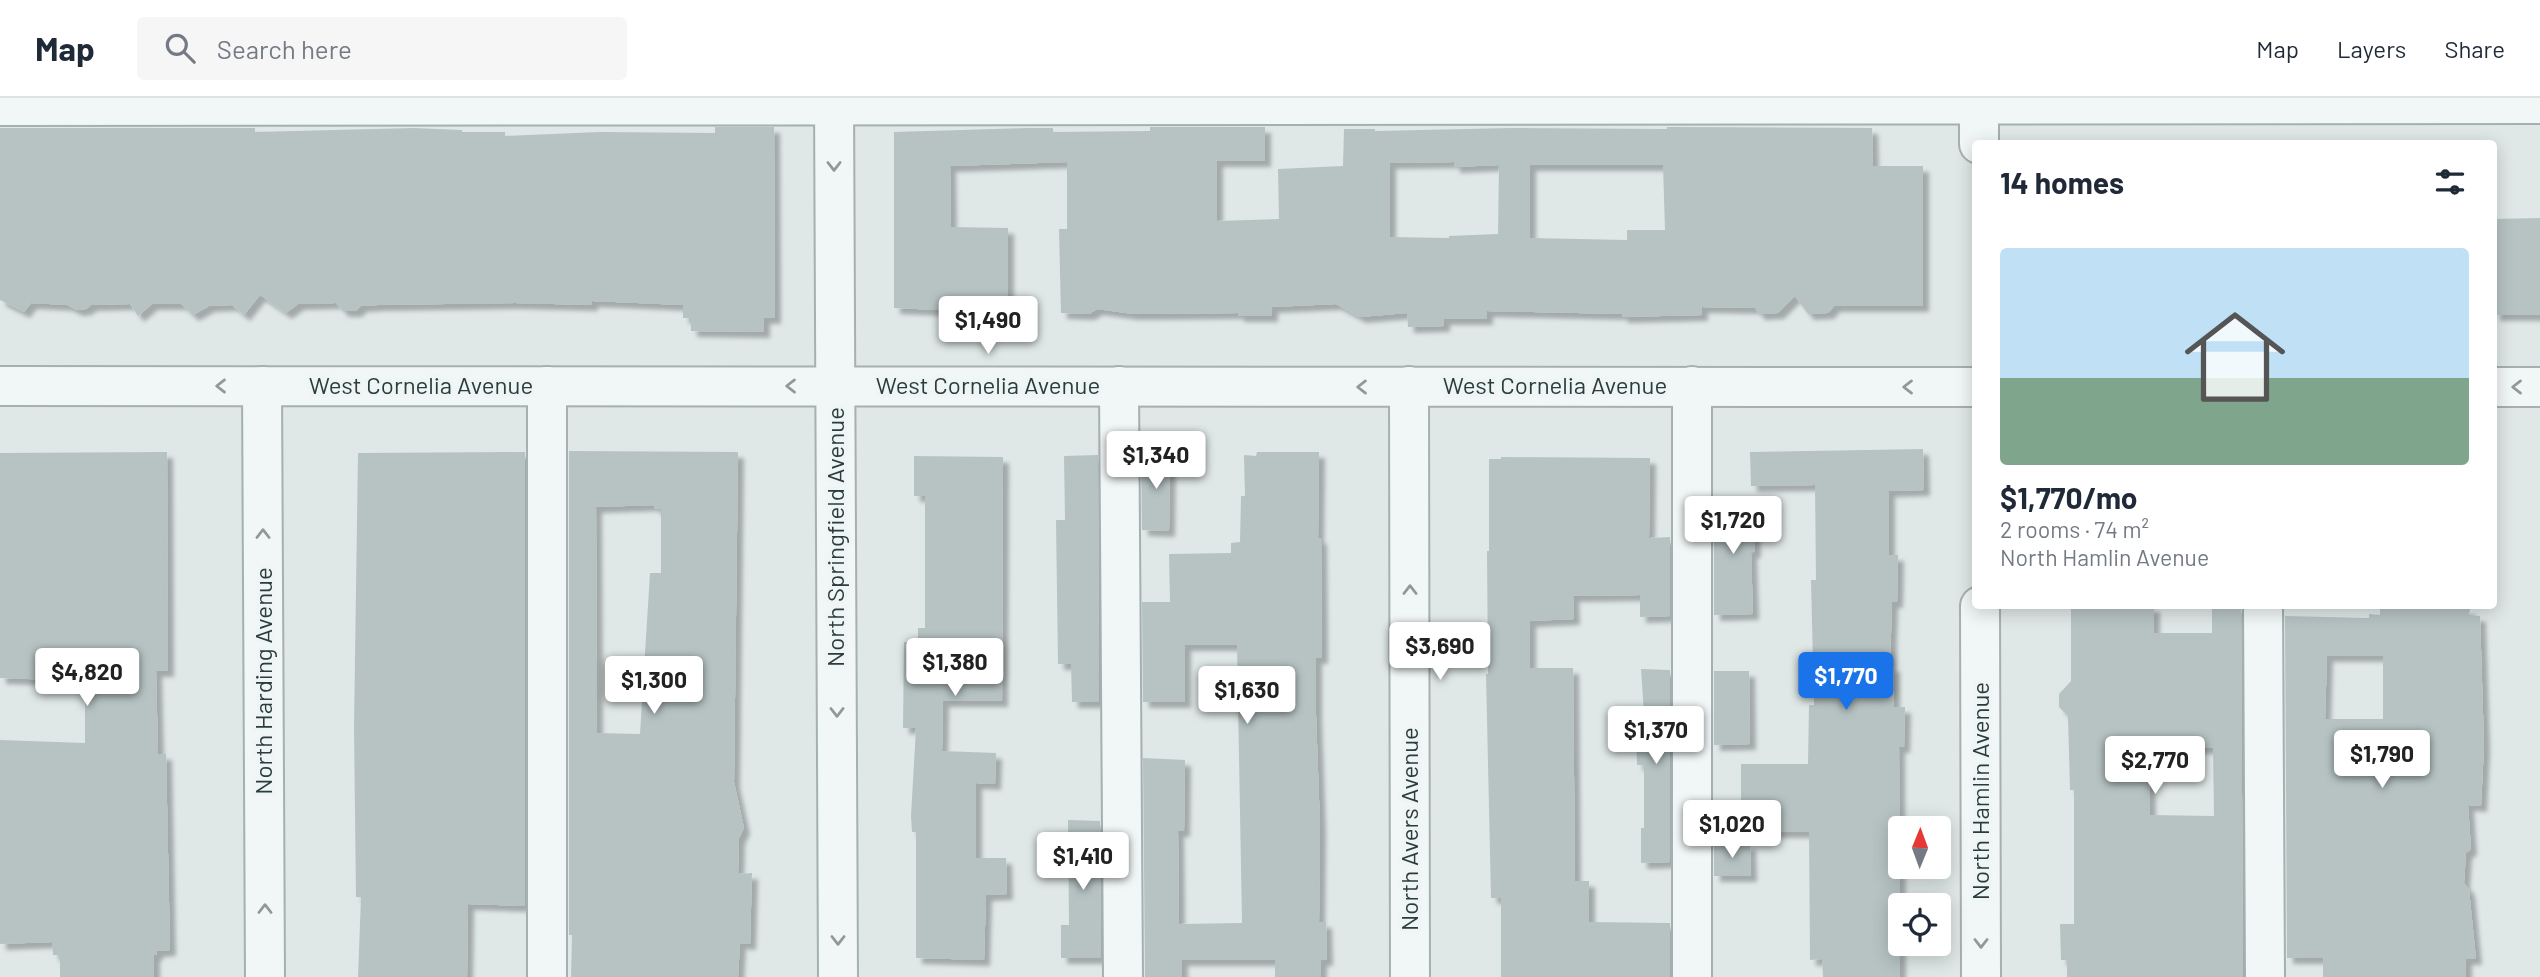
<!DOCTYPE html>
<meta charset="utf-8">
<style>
body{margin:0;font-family:Barlow,sans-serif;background:#f6f6f7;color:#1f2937;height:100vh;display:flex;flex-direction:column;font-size:26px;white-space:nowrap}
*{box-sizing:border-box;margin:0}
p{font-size:23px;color:#747a83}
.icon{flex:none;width:38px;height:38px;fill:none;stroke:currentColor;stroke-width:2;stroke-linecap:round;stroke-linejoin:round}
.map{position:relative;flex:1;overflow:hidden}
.side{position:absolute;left:1972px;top:42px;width:525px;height:469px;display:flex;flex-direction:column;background:#fff;border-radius:7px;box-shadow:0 4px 18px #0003}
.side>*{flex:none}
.needle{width:46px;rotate:1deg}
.controls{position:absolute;left:1888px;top:718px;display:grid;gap:14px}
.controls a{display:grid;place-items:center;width:63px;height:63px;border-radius:7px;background:#fff;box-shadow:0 4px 18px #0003;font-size:35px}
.price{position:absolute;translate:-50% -60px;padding:0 16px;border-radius:7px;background:#fff;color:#222;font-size:23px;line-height:46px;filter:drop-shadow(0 2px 4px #0008)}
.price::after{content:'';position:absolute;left:50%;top:42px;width:21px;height:16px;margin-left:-10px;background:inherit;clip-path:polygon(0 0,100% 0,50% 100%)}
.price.selected{background:#1a73e8;color:#fff}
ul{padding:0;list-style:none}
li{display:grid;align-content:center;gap:14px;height:371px;padding:0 28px}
li span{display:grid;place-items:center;height:217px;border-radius:7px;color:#555}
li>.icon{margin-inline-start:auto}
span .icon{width:126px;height:126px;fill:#fffc;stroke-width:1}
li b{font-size:30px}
h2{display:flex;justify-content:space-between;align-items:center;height:84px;padding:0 28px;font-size:30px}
header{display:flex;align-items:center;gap:42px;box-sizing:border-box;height:98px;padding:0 35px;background:#fff;border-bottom:2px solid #e0e1e3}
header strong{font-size:33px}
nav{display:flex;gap:38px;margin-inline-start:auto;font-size:24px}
.search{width:490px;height:63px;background:#f6f6f7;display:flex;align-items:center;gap:18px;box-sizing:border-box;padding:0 24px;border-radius:7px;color:#747a83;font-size:26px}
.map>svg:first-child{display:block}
.building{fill:#b7c3c3;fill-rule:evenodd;filter:url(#shadow)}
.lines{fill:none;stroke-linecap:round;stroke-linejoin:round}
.minor-casing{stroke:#a5b0b0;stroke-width:42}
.minor{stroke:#f1f6f6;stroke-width:38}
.oneway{stroke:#8e9999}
.labels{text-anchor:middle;stroke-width:7;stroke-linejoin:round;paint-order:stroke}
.street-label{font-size:24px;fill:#2a3c3c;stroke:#eef5f4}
</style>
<header>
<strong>Map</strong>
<div class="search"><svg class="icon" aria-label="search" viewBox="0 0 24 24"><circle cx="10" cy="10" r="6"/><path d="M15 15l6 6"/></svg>Search here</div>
<nav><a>Map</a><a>Layers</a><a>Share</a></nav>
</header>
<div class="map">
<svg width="2540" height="879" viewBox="0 0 2540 879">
<defs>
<filter id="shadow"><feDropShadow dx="6" dy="6" stdDeviation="2" flood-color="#0004"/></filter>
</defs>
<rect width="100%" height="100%" fill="#dfe7e7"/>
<g class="building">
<polygon points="715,29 774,29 775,220 764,220 764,234 691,233 691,220 683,220 683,207 592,203 592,207 515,205 378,207 361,208 356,213 343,213 336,205 298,206 286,215 260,197 244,217 232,207 209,208 193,217 181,206 152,206 138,218 130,206 91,207 86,211 77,212 67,207 31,205 24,214 0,202 0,30 255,30 255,34 414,30 462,32 462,34 505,34 505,38 600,34 715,35"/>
<path d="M1150 29H1265V63H1217V123L1279 121 1278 71 1343 68 1344 31H1375V33L1511 30 1667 31V29L1872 30 1873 68H1923V208H1834L1828 215 1808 216 1795 198 1778 215 1759 216 1755 210 1702 209V217L1622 219V216L1487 213V221H1444V228L1408 229 1407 215 1360 219 1336 206 1272 209V218H1238V215L1133 216 1097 211 1089 216 1061 215 1059 131H1067V64L950 68 951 129 1008 130V215L894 210V34L1028 30H1053V34L1150 33ZM1454 64V69L1499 67 1498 136 1449 138V140L1390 139V65ZM1530 67H1663L1665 132H1627V142L1530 140Z"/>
<polygon points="2540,120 2540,217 2494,217 2494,121"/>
<polygon points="1923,351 1924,392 1889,393 1889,457 1898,457 1897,504 1892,504 1890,568 1894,568 1894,609 1905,609 1904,649 1899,649 1900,879 1823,879 1822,861 1810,862 1809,734 1741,734 1741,666 1808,666 1809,607 1814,607 1811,482 1816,482 1815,387 1751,388 1750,354"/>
<path d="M569 353 738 354 734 684 744 730 739 740 738 776 752 775 750 846 740 845 738 879H571L572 837H569ZM655 407 654 411H661V475H650L640 636 597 635 596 409Z"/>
<polygon points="1141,353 1170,354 1169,433 1142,432"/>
<polygon points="167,354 168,573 156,573 158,656 166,656 170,852 157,853 156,857 154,857 154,879 60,879 60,857 53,857 52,844 0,846 0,642 85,645 85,583 0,580 0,355"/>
<polygon points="525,354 525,808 468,806 467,879 358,879 361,799 356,799 354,629 358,355"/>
<polygon points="1257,354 1319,354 1318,440 1321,440 1322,560 1316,560 1316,617 1320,729 1319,824 1326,824 1327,862 1321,862 1321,879 1275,879 1275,862 1182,862 1182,879 1145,879 1143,660 1185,662 1184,733 1178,733 1179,826 1242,825 1237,547 1185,547 1185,604 1143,604 1142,504 1170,504 1169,456 1231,455 1231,445 1240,444 1241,398 1245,398 1244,357 1256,358"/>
<polygon points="1098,357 1099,604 1072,604 1071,566 1058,566 1056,422 1065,422 1064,358"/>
<polygon points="914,358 1003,359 1002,603 943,603 942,653 996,655 995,686 976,685 976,760 1006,760 1007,796 986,797 984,862 916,860 916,734 912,734 911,718 916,630 903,630 904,544 918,544 918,530 925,530 925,398 914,398"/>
<polygon points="1501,359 1650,360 1649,440 1670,439 1670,518 1640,519 1640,497 1573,498 1574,521 1530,523 1530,570 1573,570 1575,783 1589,783 1589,824 1670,825 1670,879 1501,879 1501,800 1491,800 1486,576 1488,576 1487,453 1489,453 1489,361 1501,361"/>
<polygon points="1753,400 1755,453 1751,455 1753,516 1714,517 1714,401"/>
<path d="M2071 508H2154V535H2212V508H2241L2243 879H2067V862H2061L2060 826H2074V692H2070L2068 618 2059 609V596L2071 583ZM2149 650H2213L2214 718 2150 717Z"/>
<path d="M2380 511H2470L2469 517 2480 518 2484 648 2481 708 2468 707 2471 751 2466 755 2464 785 2469 792 2476 861H2466V879H2323V860H2287L2285 518 2369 520V516L2380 517ZM2327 558H2383V621H2325Z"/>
<polygon points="1641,571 1670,572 1670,764 1641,765 1641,730 1644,730 1644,667 1637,667 1636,630 1645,630"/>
<polygon points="1714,573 1749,573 1750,646 1714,647"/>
<polygon points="1068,722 1100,723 1101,860 1061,860 1061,827 1069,827"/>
<polygon points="1750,746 1751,778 1714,778 1714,747"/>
</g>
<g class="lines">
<defs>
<g id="minor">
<polyline points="834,0 838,879"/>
<polyline points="1979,0 1979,46"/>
<polyline points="0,8 2540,6"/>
<polyline points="0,288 1976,289"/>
<polyline points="262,288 265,879"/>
<polyline points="547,288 547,879"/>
<polyline points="1119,288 1123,879"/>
<polyline points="1409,288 1410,879"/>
<polyline points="1692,288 1692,879"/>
<polyline points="2494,289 2540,289"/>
<polyline points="1980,508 1981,879"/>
<polyline points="2263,508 2265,879"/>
</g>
</defs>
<use href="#minor" class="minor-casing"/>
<use href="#minor" class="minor"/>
</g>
<defs><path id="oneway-chevron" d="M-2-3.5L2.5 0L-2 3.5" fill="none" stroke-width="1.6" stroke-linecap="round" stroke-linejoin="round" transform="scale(1.75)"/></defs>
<g class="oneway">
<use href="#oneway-chevron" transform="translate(834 68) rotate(90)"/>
<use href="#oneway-chevron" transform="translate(221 288) rotate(180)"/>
<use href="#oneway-chevron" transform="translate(791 288) rotate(-180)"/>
<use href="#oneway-chevron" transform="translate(1362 289) rotate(180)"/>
<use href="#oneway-chevron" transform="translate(1908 289) rotate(-180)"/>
<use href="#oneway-chevron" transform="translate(2517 289) rotate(-180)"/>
<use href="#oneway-chevron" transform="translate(263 436) rotate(-90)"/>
<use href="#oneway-chevron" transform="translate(1410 492) rotate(-90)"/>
<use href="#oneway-chevron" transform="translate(837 614) rotate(90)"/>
<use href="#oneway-chevron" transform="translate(265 811) rotate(-90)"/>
<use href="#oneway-chevron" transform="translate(838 842) rotate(90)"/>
<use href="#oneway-chevron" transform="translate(1981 845) rotate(90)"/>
</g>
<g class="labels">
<g class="street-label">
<text x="421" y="296">West Cornelia Avenue</text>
<text x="988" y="296">West Cornelia Avenue</text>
<text x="1555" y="296">West Cornelia Avenue</text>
<text transform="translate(836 439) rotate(-90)" y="8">North Springfield Avenue</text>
<text transform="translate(264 583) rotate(-90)" y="8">North Harding Avenue</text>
<text transform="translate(1981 693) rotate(-90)" y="8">North Hamlin Avenue</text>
<text transform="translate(1410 731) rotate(-90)" y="8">North Avers Avenue</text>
</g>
</g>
</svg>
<div class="controls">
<a><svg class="needle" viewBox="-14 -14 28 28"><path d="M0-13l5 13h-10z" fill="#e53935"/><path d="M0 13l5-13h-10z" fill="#747a83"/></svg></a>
<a><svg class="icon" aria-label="locate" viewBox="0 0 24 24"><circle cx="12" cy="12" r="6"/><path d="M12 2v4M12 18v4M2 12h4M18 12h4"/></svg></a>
</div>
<b class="price" style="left:988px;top:258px">$1,490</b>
<b class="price" style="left:1156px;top:393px">$1,340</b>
<b class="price" style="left:1733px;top:458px">$1,720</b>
<b class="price" style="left:1440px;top:584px">$3,690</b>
<b class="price" style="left:955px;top:600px">$1,380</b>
<b class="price" style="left:87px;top:610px">$4,820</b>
<b class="price selected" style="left:1846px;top:614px">$1,770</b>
<b class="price" style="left:654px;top:618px">$1,300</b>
<b class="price" style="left:1247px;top:628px">$1,630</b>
<b class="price" style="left:1656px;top:668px">$1,370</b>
<b class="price" style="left:2382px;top:692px">$1,790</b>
<b class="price" style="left:2155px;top:698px">$2,770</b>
<b class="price" style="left:1732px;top:762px">$1,020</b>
<b class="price" style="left:1083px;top:794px">$1,410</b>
<section class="side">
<h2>14 homes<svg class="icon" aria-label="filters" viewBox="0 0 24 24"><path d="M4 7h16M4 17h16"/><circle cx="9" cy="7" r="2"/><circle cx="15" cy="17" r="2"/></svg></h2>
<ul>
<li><span style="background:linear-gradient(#bfe0f5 60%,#7fa58c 0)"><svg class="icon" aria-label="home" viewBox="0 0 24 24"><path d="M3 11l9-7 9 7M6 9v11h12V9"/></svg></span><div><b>$1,770/mo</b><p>2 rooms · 74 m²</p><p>North Hamlin Avenue</p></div></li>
</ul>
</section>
</div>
